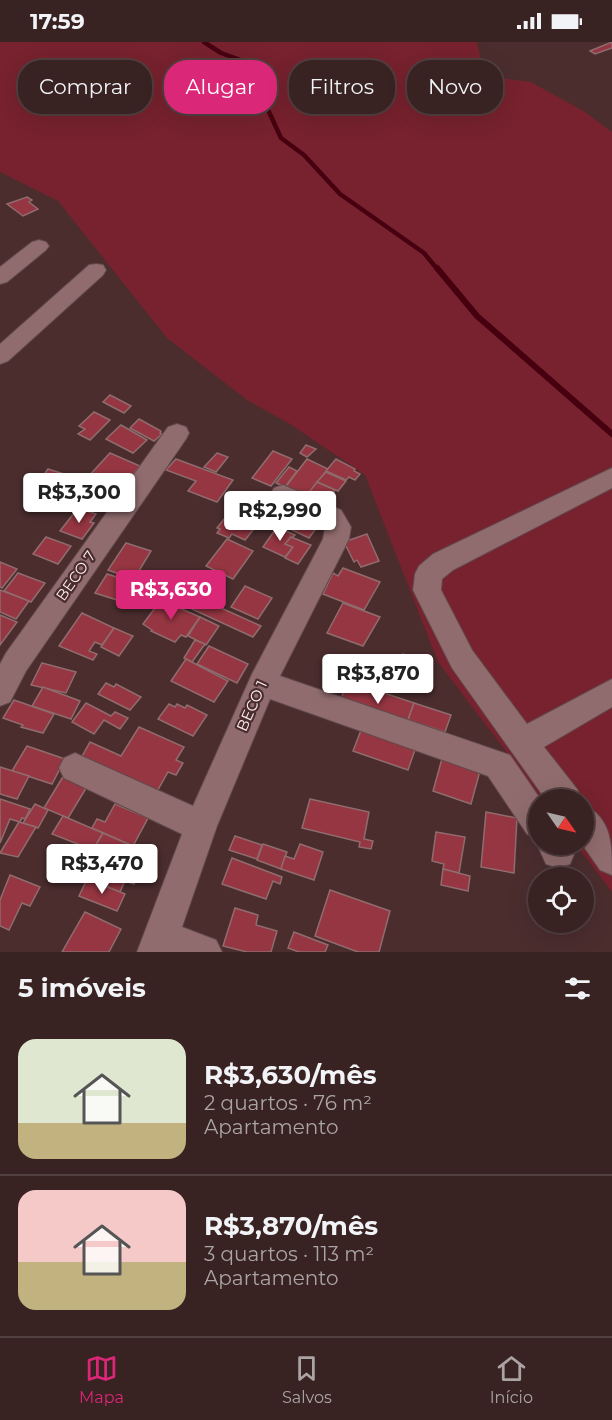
<!DOCTYPE html>
<html lang="pt">
<meta charset="utf-8">
<style>
body{margin:0;font-family:Montserrat,sans-serif;background:#432f2f;color:#f1f3f6;height:100vh;display:flex;flex-direction:column;font-size:22px;white-space:nowrap}
*{box-sizing:border-box;margin:0}
p{font-size:20px;color:#aba4a5}
.icon{flex:none;width:33px;height:33px;fill:none;stroke:currentColor;stroke-width:2;stroke-linecap:round;stroke-linejoin:round}
.map{position:relative;height:910px;overflow:hidden}
.panel{display:flex;flex-direction:column;background:#382222;flex:1}
.panel>*{flex:none}
.top-card{position:absolute;left:18px;top:18px;width:576px;height:54px;display:flex;gap:12px}
.needle{width:39px;rotate:124deg}
.fabs{position:absolute;left:528px;top:747px;display:grid;gap:12px}
.fabs a{display:grid;place-items:center;width:66px;height:66px;border-radius:50%;background:#382222;box-shadow:0 6px 24px #0002,0 0 0 2px #523f40;font-size:30px}
.price{position:absolute;translate:-50% -51px;padding:0 14px;border-radius:6px;background:#fff;color:#222;font-size:20px;line-height:39px;filter:drop-shadow(0 2px 3px #0008)}
.price::after{content:'';position:absolute;left:50%;top:36px;width:18px;height:14px;margin-left:-9px;background:inherit;clip-path:polygon(0 0,100% 0,50% 100%)}
.price.current{background:#db2777;color:#fff}
ul{padding:0;list-style:none}
li{display:flex;align-items:center;gap:18px;height:150px;padding:0 18px}
li+li{border-top:2px solid #523f40}
li span{display:grid;place-items:center;flex:none;width:168px;height:120px;border-radius:18px;color:#555}
li>.icon{margin-inline-start:auto}
span .icon{width:72px;height:72px;fill:#fffc;stroke-width:1}
li b{font-size:26px}
h2{display:flex;justify-content:space-between;align-items:center;height:72px;padding:0 18px;font-size:26px}
.tag{padding:0 21px;border-radius:24px;background:#382222;box-shadow:0 6px 24px #0002,0 0 0 2px #523f40;font-size:21px;line-height:54px}
.tag.current{background:#db2777;color:#fff}
.status{display:flex;justify-content:space-between;align-items:center;height:42px;padding:0 30px;background:#382222;direction:ltr}
.status svg{height:16px;fill:currentColor}
.tab-bar{display:flex;justify-content:space-around;align-items:center;height:84px;border-top:2px solid #523f40;background:#382222;font-size:16px;color:#aba4a5}
.tab-bar a{display:grid;justify-items:center;gap:3px}
.tab-bar .current{color:#db2777}
.map>svg:first-child{display:block}
.green{fill:#77222e}
.lines{fill:none;stroke-linecap:round;stroke-linejoin:round}
.stream-far1{stroke:#470010;stroke-width:4.5}
.stream{stroke:#470010;stroke-width:6}
.building{fill:#963642;stroke:#8f6c6d;stroke-width:1.5}
.minor-casing{stroke:#61494b;stroke-width:2}
.minor{fill:#906c6e;fill-rule:evenodd}
.labels{text-anchor:middle;stroke-width:4.5;stroke-linejoin:round;paint-order:stroke}
.street-label{font-size:15px;fill:#fef1f1;stroke:#4b2d2e}
</style>
<div class="status"><b>17:59</b><svg viewBox="0 0 49 12"><path d="M0 12V9h3v3zM5 12V6h3v6zM10 12V3h3v9zM15 12V0h3v12zM26 1h20v11H26zM47 4h2v5h-2z"/></svg></div>
<div class="map">
<svg width="612" height="910" viewBox="0 0 612 910">
<rect width="100%" height="100%" fill="#4b2d2e"/>
<polygon class="green" points="0,0 477,0 482,22 479,33 531,40 585,70 612,90 612,850 576,803 584,802 584,758 542,757 438,620 365,433 290,382 247,358 167,296 58,159 0,130"/>
<g class="lines">
<polyline class="stream-far1" points="204,0 221,11 246,20 281,96 304,113 340,152 424,211 438,228"/>
<polyline class="stream" points="437,226 477,274 612,392"/>
</g>
<g class="building">
<polygon points="612,0 612,6 595,12 590,9"/>
<polygon points="27,155 32,158 29,160 38,167 23,174 7,162"/>
<polygon points="110,353 131,364 124,371 103,360"/>
<polygon points="94,370 110,378 90,398 78,392 85,387 79,384"/>
<polygon points="139,377 161,389 160,391 162,392 154,399 130,386"/>
<polygon points="121,383 147,398 133,411 106,397"/>
<polygon points="306,403 316,407 307,415 300,411"/>
<polygon points="273,409 292,417 271,444 252,436"/>
<polygon points="110,411 140,424 118,450 87,436"/>
<polygon points="217,411 228,415 216,430 204,425"/>
<polygon points="176,417 233,438 217,460 188,449 196,439 166,428"/>
<polygon points="307,417 328,427 304,457 284,447"/>
<polygon points="336,417 355,427 354,429 360,432 355,438 349,435 346,438 326,429"/>
<polygon points="289,425 297,429 285,445 276,441"/>
<polygon points="48,427 70,434 62,444 41,437"/>
<polygon points="326,430 346,439 338,449 317,440"/>
<polygon points="75,436 110,448 104,457 68,444"/>
<polygon points="317,440 335,448 323,465 304,457"/>
<polygon points="56,442 62,444 84,451 75,463 54,457 58,451 51,449"/>
<polygon points="270,462 286,469 275,484 258,477"/>
<polygon points="78,466 96,472 90,480 94,481 82,497 60,489"/>
<polygon points="233,466 261,478 245,498 232,492 229,496 217,491 220,487 217,486"/>
<polygon points="286,468 320,481 309,496 288,486 286,489 275,484"/>
<polygon points="277,485 295,493 285,502 293,505 285,515 263,505"/>
<polygon points="367,492 379,519 361,525 357,518 354,520 344,500"/>
<polygon points="46,495 71,504 58,522 33,512"/>
<polygon points="291,495 311,503 298,522 285,516 293,505 285,502"/>
<polygon points="227,497 253,509 233,537 206,524"/>
<polygon points="126,501 151,509 134,537 108,528"/>
<polygon points="0,520 17,527 2,546 0,545"/>
<polygon points="343,526 380,540 364,568 323,552 333,531 338,534"/>
<polygon points="18,531 45,541 31,560 4,549"/>
<polygon points="107,532 123,537 117,545 123,547 117,558 95,551"/>
<polygon points="245,544 272,556 258,577 231,565"/>
<polygon points="0,548 29,559 16,577 0,570"/>
<polygon points="188,551 261,584 253,595 181,562"/>
<polygon points="161,558 200,575 186,595 181,593 175,600 151,589 152,588 143,582"/>
<polygon points="343,561 380,575 363,604 327,591"/>
<polygon points="82,571 114,586 102,603 95,600 89,609 97,612 93,618 59,604"/>
<polygon points="0,573 17,580 0,603"/>
<polygon points="200,575 219,584 206,603 188,594"/>
<polygon points="114,586 133,594 119,614 101,605"/>
<polygon points="195,598 205,602 192,620 184,616"/>
<polygon points="209,604 248,622 237,641 197,622"/>
<polygon points="403,612 415,617 413,625 430,633 424,648 410,644 409,645 374,633 382,613 400,619"/>
<polygon points="186,617 228,639 214,660 171,639"/>
<polygon points="42,621 76,630 66,651 31,643"/>
<polygon points="348,639 414,661 408,678 413,679 410,688 339,662"/>
<polygon points="106,641 114,645 116,642 141,655 130,668 98,652"/>
<polygon points="43,645 80,659 71,677 32,664"/>
<polygon points="14,658 54,672 43,691 21,685 23,683 3,676"/>
<polygon points="86,661 111,674 115,670 128,676 120,687 104,678 94,692 72,680"/>
<polygon points="414,661 451,673 445,690 408,678"/>
<polygon points="169,662 175,665 177,662 185,666 187,663 207,673 193,694 158,677"/>
<polygon points="363,683 417,702 408,728 353,709"/>
<polygon points="139,685 184,705 176,718 183,721 176,733 168,730 155,753 80,718 90,700 121,714"/>
<polygon points="27,704 65,717 52,742 12,729"/>
<polygon points="443,713 481,725 471,762 433,749"/>
<polygon points="0,725 29,734 17,757 0,752"/>
<polygon points="67,728 91,738 68,776 44,766"/>
<polygon points="0,757 30,767 25,777 22,776 20,780 10,777 0,801"/>
<polygon points="310,757 369,770 364,797 373,799 371,807 359,805 360,800 302,786"/>
<polygon points="35,762 48,768 38,786 23,781"/>
<polygon points="115,762 148,776 133,804 92,786 97,777 105,780"/>
<polygon points="486,770 517,776 514,831 481,825"/>
<polygon points="63,774 103,791 93,808 52,792"/>
<polygon points="19,780 36,785 18,815 0,811"/>
<polygon points="436,790 465,795 459,831 443,827 444,822 432,819"/>
<polygon points="103,791 135,805 126,823 93,808"/>
<polygon points="235,794 262,803 257,817 229,808"/>
<polygon points="263,802 287,810 281,827 257,818"/>
<polygon points="300,802 323,810 314,838 281,827 285,814 294,817"/>
<polygon points="84,805 140,828 134,842 125,839 120,850 70,830"/>
<polygon points="232,816 282,835 280,842 273,839 266,857 222,842"/>
<polygon points="443,827 470,834 468,849 441,843"/>
<polygon points="10,833 40,845 30,864 22,861 9,888 0,884 0,858"/>
<polygon points="87,837 125,852 117,869 79,854"/>
<polygon points="330,848 390,869 379,910 358,910 315,894"/>
<polygon points="235,866 258,873 256,883 277,889 271,910 247,910 223,904"/>
<polygon points="85,870 121,887 109,910 62,910"/>
<polygon points="294,890 328,903 325,910 299,910 288,906"/>
</g>
<g class="lines">
<defs>
<g id="minor">
<polygon points="39,198 46,200 49,204 46,208 7,240 0,242 0,225 32,200"/>
<polygon points="96,222 103,223 106,228 103,233 8,319 0,322 0,302 89,223"/>
<polygon points="177,382 186,385 189,391 186,397 26,629 10,660 0,664 0,622 6,611 168,385"/>
<polygon points="612,426 612,446 453,528 442,537 441,548 472,608 527,682 612,637 612,665 544,705 577,747 582,758 546,758 452,626 413,548 415,532 419,524 433,512"/>
<polygon points="283,443 341,468 351,485 349,497 280,634 510,713 541,758 538,758 538,797 527,792 488,734 270,657 217,784 182,885 216,898 222,910 137,910 182,792 64,736 59,726 64,716 75,711 193,764 252,632 323,497 325,486 323,482 274,460 270,453 274,446"/>
<path d="M584 763C612 777 612 802 612 833L600 828 582 802H584Z"/>
<polygon points="538,797 538,802 571,802 575,810 570,822 558,826 546,822 537,802"/>
</g>
</defs>
<use href="#minor" class="minor-casing"/>
<use href="#minor" class="minor"/>
</g>
<g class="labels">
<g class="street-label">
<text transform="translate(76 534) rotate(-55)" y="5">BECO 7</text>
<text transform="translate(252 664) rotate(-66)" y="5">BECO 1</text>
</g>
</g>
</svg>
<div class="fabs">
<a><svg class="needle" viewBox="-14 -14 28 28"><path d="M0-13l5 13h-10z" fill="#e53935"/><path d="M0 13l5-13h-10z" fill="#aba4a5"/></svg></a>
<a><svg class="icon" aria-label="locate" viewBox="0 0 24 24"><circle cx="12" cy="12" r="6"/><path d="M12 2v4M12 18v4M2 12h4M18 12h4"/></svg></a>
</div>
<b class="price" style="left:79px;top:482px">R$3,300</b>
<b class="price" style="left:280px;top:500px">R$2,990</b>
<b class="price current" style="left:171px;top:579px">R$3,630</b>
<b class="price" style="left:378px;top:663px">R$3,870</b>
<b class="price" style="left:102px;top:853px">R$3,470</b>
<div class="top-card">
<a class="tag">Comprar</a>
<a class="tag current">Alugar</a>
<a class="tag">Filtros</a>
<a class="tag">Novo</a>
</div>
</div>
<section class="panel">
<h2>5 imóveis<svg class="icon" aria-label="filters" viewBox="0 0 24 24"><path d="M4 7h16M4 17h16"/><circle cx="9" cy="7" r="2"/><circle cx="15" cy="17" r="2"/></svg></h2>
<ul>
<li><span style="background:linear-gradient(#dfe7d0 70%,#c2b280 0)"><svg class="icon" aria-label="home" viewBox="0 0 24 24"><path d="M3 11l9-7 9 7M6 9v11h12V9"/></svg></span><div><b>R$3,630/mês</b><p>2 quartos · 76 m²</p><p>Apartamento</p></div></li>
<li><span style="background:linear-gradient(#f6c9c9 60%,#c2b280 0)"><svg class="icon" aria-label="home" viewBox="0 0 24 24"><path d="M3 11l9-7 9 7M6 9v11h12V9"/></svg></span><div><b>R$3,870/mês</b><p>3 quartos · 113 m²</p><p>Apartamento</p></div></li>
</ul>
</section>
<nav class="tab-bar">
<a class="current"><svg class="icon" aria-label="map" viewBox="0 0 24 24"><path d="M3 6l6-2 6 2 6-2v14l-6 2-6-2-6 2zM9 4v14M15 6v14"/></svg>Mapa</a>
<a><svg class="icon" aria-label="saved" viewBox="0 0 24 24"><path d="M7 4h10v16l-5-4-5 4z"/></svg>Salvos</a>
<a><svg class="icon" aria-label="home" viewBox="0 0 24 24"><path d="M3 11l9-7 9 7M6 9v11h12V9"/></svg>Início</a>
</nav>
